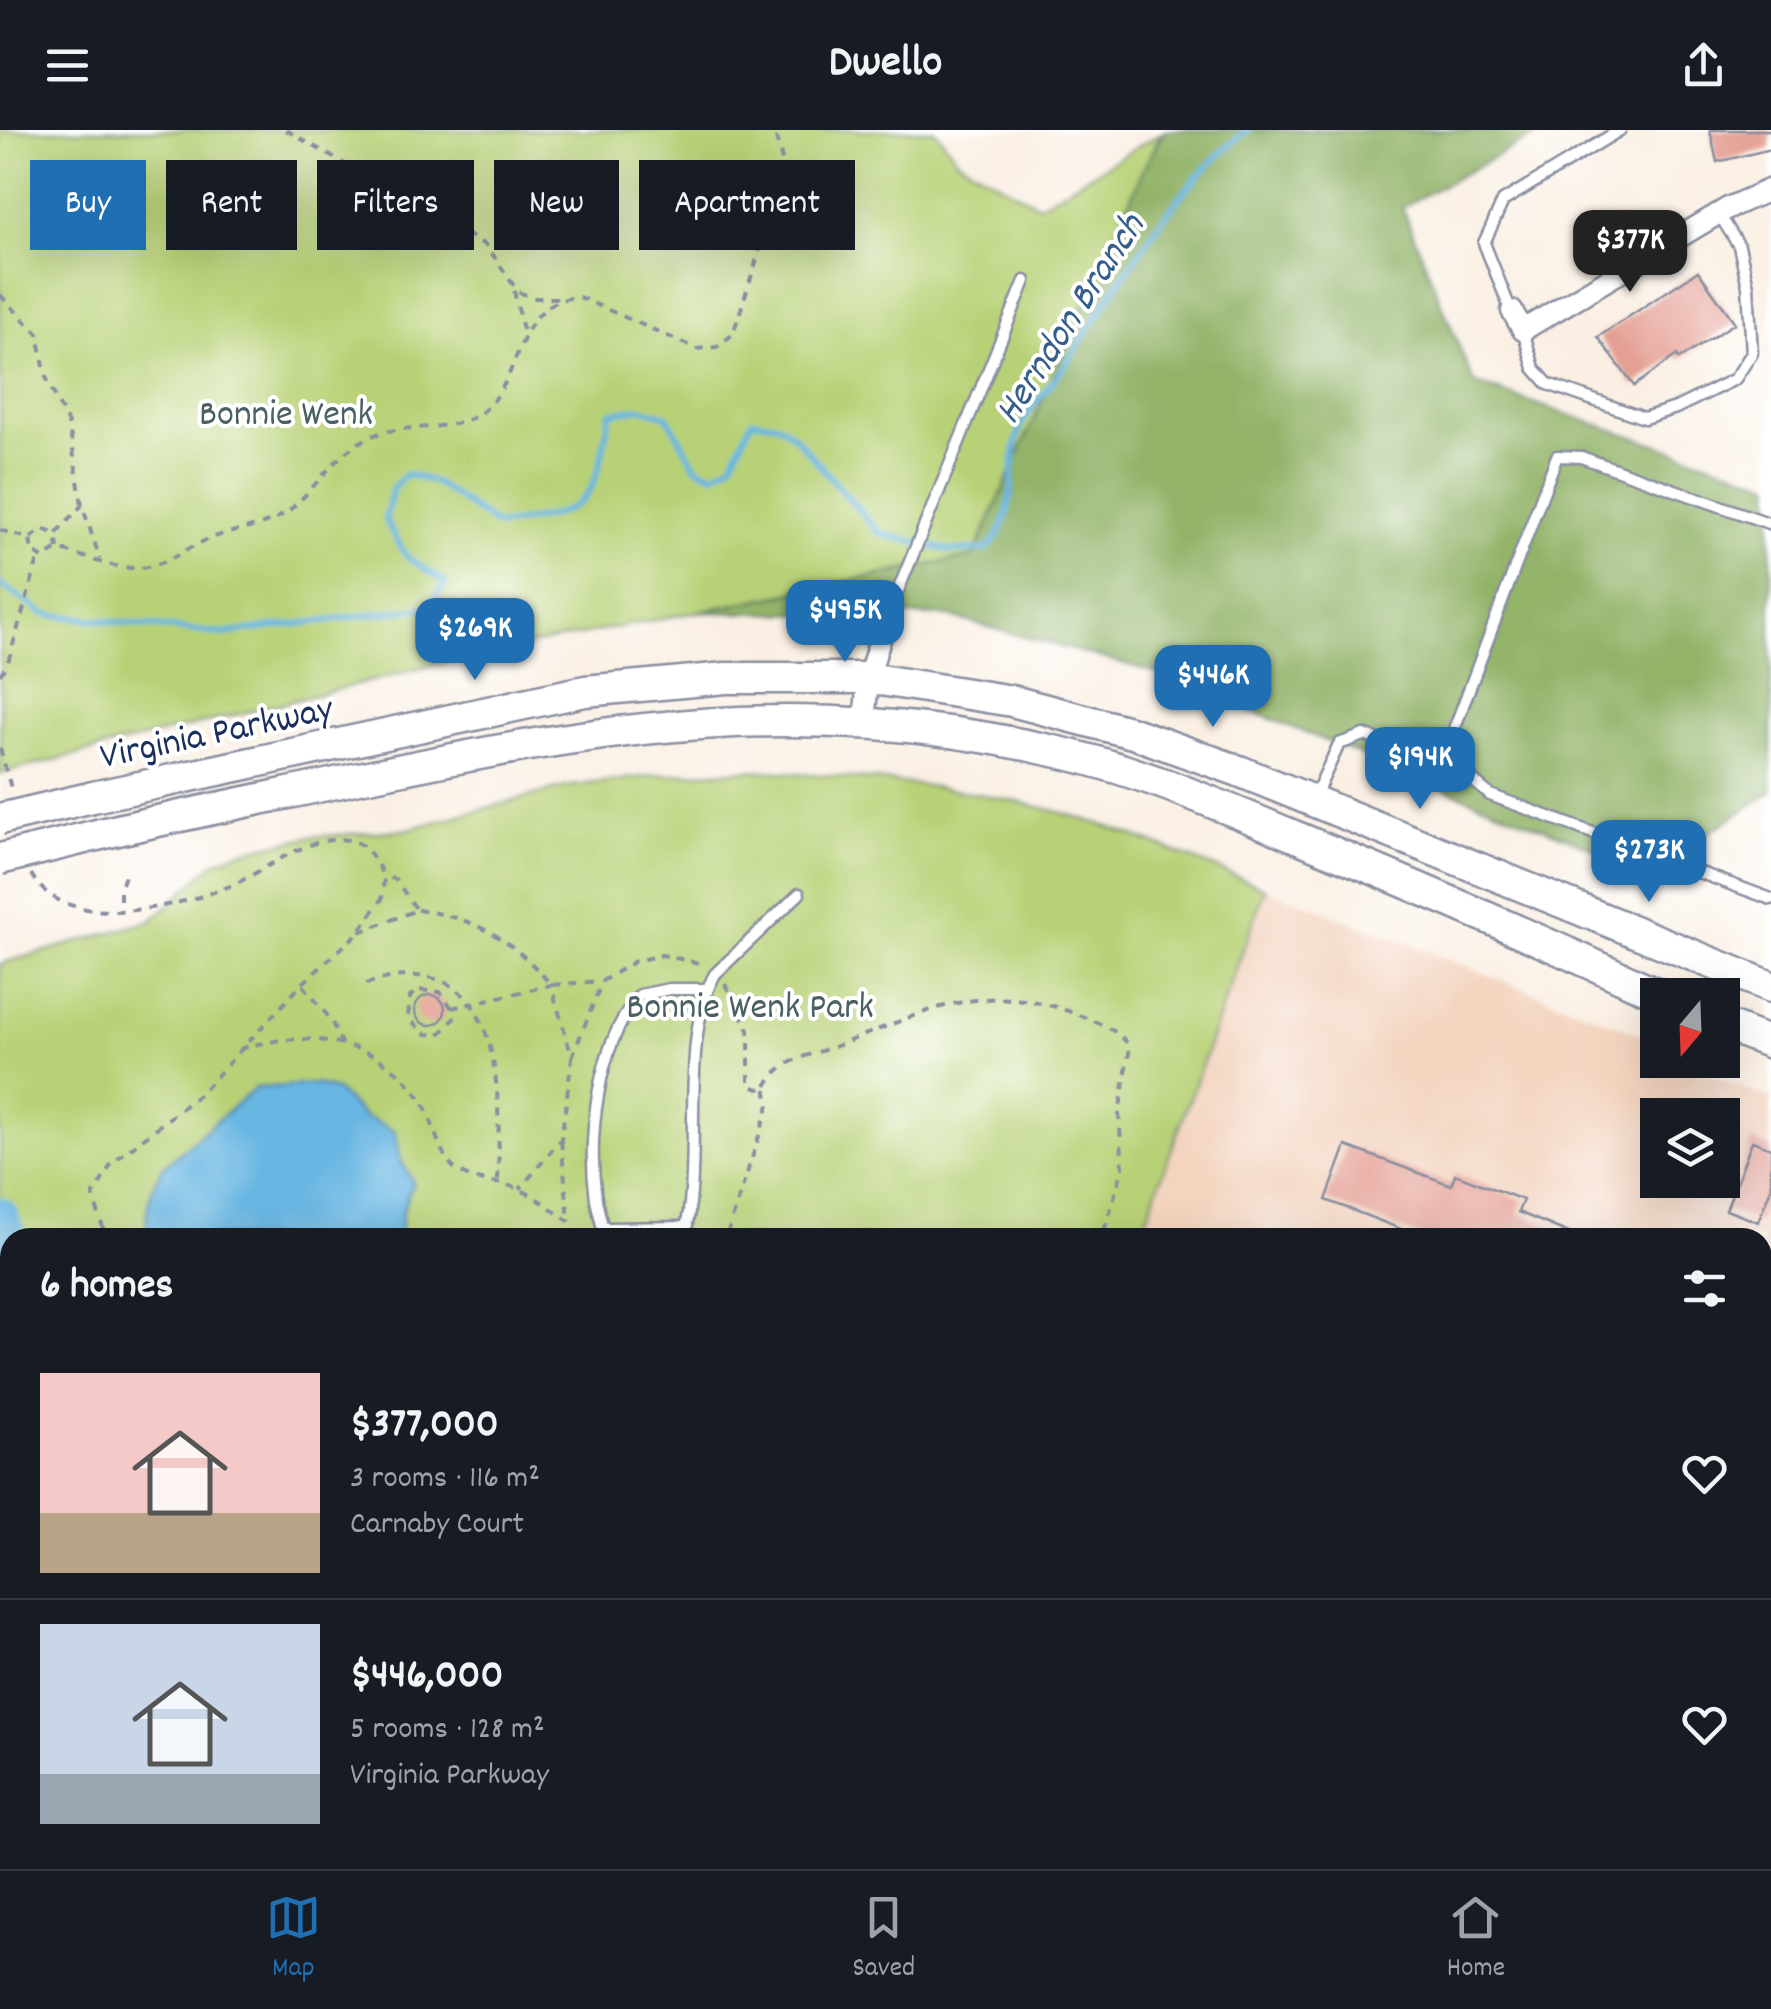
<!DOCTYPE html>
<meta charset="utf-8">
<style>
body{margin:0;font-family:Dekko,sans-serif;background:#242831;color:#f1f3f6;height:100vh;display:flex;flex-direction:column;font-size:38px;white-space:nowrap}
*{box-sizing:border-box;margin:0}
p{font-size:32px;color:#9ea1a6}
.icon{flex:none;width:55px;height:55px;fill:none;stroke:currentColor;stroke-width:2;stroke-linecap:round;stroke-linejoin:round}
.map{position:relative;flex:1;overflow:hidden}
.side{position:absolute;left:0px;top:1098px;width:1772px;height:642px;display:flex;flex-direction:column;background:#171b24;border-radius:30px 30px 0 0;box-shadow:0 10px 40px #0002}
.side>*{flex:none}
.top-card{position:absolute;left:30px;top:30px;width:1000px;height:90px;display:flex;gap:20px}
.needle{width:65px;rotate:199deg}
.fabs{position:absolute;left:1640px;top:848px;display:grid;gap:20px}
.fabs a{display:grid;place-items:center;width:100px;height:100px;border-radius:0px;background:#171b24;box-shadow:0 10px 40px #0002;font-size:50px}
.price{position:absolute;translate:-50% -85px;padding:0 22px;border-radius:20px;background:#1f6fb2;color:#fff;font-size:32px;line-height:65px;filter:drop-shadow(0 2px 5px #0008)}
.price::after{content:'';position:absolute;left:50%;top:60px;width:30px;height:22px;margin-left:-15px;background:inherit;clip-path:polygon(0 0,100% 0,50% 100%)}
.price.active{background:#222;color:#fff}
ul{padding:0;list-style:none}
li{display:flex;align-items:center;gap:30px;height:250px;padding:0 40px}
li+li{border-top:2px solid #363941}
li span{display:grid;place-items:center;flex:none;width:280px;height:200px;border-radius:0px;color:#555}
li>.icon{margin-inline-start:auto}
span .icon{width:120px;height:120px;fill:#fffc;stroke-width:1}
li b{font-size:42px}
h2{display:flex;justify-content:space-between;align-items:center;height:120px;padding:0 40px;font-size:42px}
.pill{padding:0 35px;border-radius:0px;background:#171b24;box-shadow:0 10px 40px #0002;font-size:35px;line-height:90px}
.pill.active{background:#1f6fb2;color:#fff}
header{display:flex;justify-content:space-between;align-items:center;height:130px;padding:0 40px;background:#171b24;font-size:45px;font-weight:700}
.tabs{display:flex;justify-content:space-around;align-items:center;height:140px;border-top:2px solid #363941;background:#171b24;font-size:28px;color:#9ea1a6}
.tabs a{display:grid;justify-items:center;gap:5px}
.tabs .active{color:#1f6fb2}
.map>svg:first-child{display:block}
.built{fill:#f3d4bf;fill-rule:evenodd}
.green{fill:#b8d176;stroke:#6a806a;stroke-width:2.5}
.forest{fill:#92b367;stroke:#567162;stroke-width:2.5}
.water{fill:#68b6e2;stroke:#4272a0;stroke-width:2.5}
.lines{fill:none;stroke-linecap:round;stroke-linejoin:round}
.stream{stroke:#68b6e2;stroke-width:6}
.river{stroke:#68b6e2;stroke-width:35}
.building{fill:#e5a095}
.service-casing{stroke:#8a8fa0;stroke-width:15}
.minor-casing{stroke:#8a8fa0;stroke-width:25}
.secondary-casing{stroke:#8a8fa0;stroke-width:35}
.path{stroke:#8a8fa0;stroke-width:4;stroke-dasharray:8 8;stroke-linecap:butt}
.service{stroke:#fff;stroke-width:10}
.minor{stroke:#fff;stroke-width:20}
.secondary{stroke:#fff;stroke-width:30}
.secondary-bridge-casing{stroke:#8a8fa0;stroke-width:35;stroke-linecap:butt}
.secondary-bridge{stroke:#fff;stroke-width:30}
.labels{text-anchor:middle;stroke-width:8;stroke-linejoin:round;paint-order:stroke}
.park-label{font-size:38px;fill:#4a6065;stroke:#fff}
.street-label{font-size:38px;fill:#1b2f5e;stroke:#fff}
.water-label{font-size:40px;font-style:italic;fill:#365e8c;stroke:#fff}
</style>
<header><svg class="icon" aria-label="menu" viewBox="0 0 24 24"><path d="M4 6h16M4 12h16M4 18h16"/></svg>Dwello<svg class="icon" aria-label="share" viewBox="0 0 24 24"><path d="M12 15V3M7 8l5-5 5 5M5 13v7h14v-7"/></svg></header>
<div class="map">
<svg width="1771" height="1739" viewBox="0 0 1771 1739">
<rect width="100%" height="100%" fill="#fff"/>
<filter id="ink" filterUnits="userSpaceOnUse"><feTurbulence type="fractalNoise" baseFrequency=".01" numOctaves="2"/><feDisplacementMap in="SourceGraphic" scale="20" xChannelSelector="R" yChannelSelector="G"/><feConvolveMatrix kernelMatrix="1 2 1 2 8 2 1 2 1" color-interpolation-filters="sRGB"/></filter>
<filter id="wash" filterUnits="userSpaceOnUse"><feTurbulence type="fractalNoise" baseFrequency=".0048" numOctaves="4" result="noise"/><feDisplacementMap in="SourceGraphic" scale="40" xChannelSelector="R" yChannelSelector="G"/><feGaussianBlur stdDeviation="2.25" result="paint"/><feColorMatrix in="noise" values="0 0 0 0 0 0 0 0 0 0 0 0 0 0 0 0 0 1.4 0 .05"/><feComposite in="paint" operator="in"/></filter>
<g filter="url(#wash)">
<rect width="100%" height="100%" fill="#faefe2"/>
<path class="built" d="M1265 758 1656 910 1658 930H1672L1771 969V1237L1763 1261 1762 1108H1140ZM1658 985H1722V1050H1658Z"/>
<g class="green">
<polygon points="0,0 935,0 959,31 1039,75 1161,3 974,426 455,530 0,644"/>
<path d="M751 640C855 647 962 655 1063 683 1132 702 1198 732 1265 758L1140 1107 10 1108V1204L0 1200V834L151 791 215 732 242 721 309 707 405 700 565 657 657 645Z"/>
<polygon points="282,1730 1579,1730 1597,1737 276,1739"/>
</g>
<g class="forest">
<polygon points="1165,0 1545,0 1402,77 1474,253 1771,353 1771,662 1650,741 1154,542 948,486 697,482 974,426 1146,33"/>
<polygon points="0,1200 10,1204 10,1730 282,1730 276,1739 0,1739"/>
</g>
<path class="water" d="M315 954 336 960 362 985 395 1001 401 1031 413 1052 402 1083 400 1107H149C141 1088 152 1053 164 1036L255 958Z"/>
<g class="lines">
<path class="stream" d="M0 454 44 484 222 504 428 477 446 453 407 427 385 390 393 358 406 344 434 352 498 396C594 380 593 376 610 283L641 278 667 286 696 337 714 344 732 333 752 290 779 294 795 307 879 403 951 421 986 420C1018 391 1008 343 1018 305 1024 282 1051 255 1065 235 1120 155 1170 59 1248 0"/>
<g class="river">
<polyline points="0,1085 10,1109"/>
<polyline points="254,1739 259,1730"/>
</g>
</g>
<g id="blocks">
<g class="building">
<polygon points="1710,0 1771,0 1771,19 1717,32"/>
<polygon points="1698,141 1735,193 1679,229 1677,225 1634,256 1598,207"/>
<circle cx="430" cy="880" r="15"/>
<polygon points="1752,1011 1771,1018 1771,1058 1758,1092 1726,1080"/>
<polygon points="1346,1016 1451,1055 1455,1044 1523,1070 1518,1082 1581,1108 1424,1108 1326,1070"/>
</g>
</g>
</g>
<g filter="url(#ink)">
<use href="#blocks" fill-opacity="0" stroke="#8a8fa0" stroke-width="2.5"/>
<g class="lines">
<defs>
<g id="service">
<polyline points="1511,181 1484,113 1503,71 1620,0"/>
<polyline points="1523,201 1534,238 1548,254 1644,288 1676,278 1735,249 1752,223 1748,156 1739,116 1719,84"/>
<polyline points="886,490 1025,151"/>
<polyline points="1444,626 1490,665 1771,769"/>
<polyline points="1315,666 1339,614 1364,605 1418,623 1444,626 1557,326 1581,327 1771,394"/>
<polyline points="603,1098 687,1097"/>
<path d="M604 1108C603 1094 598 1082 596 1069 587 1008 597 913 640 865L669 859H707"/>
<path d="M684 1108C704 1030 678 909 715 844L799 764"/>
<polyline points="902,1730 903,1739"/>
</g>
<g id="minor">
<polyline points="1512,181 1523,200 1728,78 1771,59"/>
<polyline points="864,593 868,548 886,490"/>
<polyline points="1762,1427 1771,1430"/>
<polyline points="1762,1697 1771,1699"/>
</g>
<g id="secondary">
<polyline points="93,667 585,561 726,548 868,548 1012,571 1133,603 1239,641 1771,857"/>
<path d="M101 704C189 683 276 666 364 647 606 596 802 565 1049 620 1134 638 1214 673 1294 706 1418 757 1539 809 1660 865"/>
<polyline points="1722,894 1771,913"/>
<polyline points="1762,1394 1771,1369"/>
<polyline points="1762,1567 1771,1543"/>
<polyline points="1647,1739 1649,1730"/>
<polyline points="1707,1739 1709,1730"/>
</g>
</defs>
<use href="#service" class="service-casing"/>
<use href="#minor" class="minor-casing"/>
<use href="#secondary" class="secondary-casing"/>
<g class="path">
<polyline points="286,0 487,116 518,162 535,168 558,168"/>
<polyline points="514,161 524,204"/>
<polyline points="0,165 38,204 46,247 69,296 82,375 100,429"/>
<path d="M0 400 30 409 32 421 43 428 58 419C84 426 112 439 139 438 162 437 182 421 202 412 233 397 266 401 293 377 320 353 337 321 372 306 408 291 458 306 488 277 524 241 516 170 579 167L697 219 717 217 733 204 785 41 774 0"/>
<polyline points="31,408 43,399 56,404"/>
<polyline points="58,419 56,404 82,375"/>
<polyline points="0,545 8,532 39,426"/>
<polyline points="0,618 12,662"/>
<path d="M31 744C65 805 179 777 230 756 266 741 307 704 349 710 367 712 377 733 384 747L382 769 358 803 302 854 201 963 112 1033 93 1066 106 1108"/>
<polyline points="122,754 125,745"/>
<polyline points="120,770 120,761"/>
<path d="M417 780C477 788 512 809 551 855L602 851 635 831 662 825 703 834"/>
<polyline points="360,802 417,780 395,749 384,747"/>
<path d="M366 854C506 809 500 960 498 1052"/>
<polyline points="725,854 749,900 749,955 759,959 766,956 769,975 726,1108"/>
<polyline points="303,855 331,890 341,913"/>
<polyline points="452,878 440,862 417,860 410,867 408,888 426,904 439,905 454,889 452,878 551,855 572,927 566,973 561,1009 520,1059"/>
<path d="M240 919C304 899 378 907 419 967 434 987 435 1017 452 1036 468 1053 496 1050 516 1058 535 1065 552 1080 569 1091L571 1108"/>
<polyline points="572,927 602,852"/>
<path d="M766 956C782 926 816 925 844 913 930 880 985 848 1079 885 1098 893 1118 899 1130 917L1119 984 1123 1038 1102 1108"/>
<polyline points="561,1011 569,1091"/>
<polyline points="1762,1668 1771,1643"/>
<path d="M606 1730C645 1739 683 1726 721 1739"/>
<polyline points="878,1730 880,1739"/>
<polyline points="1177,1730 1192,1739"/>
<polyline points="1279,1730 1282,1739"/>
<polyline points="1288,1730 1296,1739"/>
<polyline points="376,1739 377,1730"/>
<polyline points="1083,1739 1087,1730"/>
<polyline points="1128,1739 1151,1730"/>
<polyline points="1214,1739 1220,1730"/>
<polyline points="1315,1739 1316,1730"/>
<polyline points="1741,1739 1744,1730"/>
</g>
<use href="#service" class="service"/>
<use href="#minor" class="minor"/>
<use href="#secondary" class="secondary"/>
<defs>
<g id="secondary-bridge">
<polyline points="0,689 93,667"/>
<polyline points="0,729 101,704"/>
</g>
</defs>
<use href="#secondary-bridge" class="secondary-bridge-casing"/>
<use href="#secondary-bridge" class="secondary-bridge"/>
</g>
</g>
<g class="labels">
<g class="park-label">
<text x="286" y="294">Bonnie Wenk</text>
<text x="750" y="887">Bonnie Wenk Park</text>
</g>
<g class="street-label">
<text transform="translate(216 600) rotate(-12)" y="13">Virginia Parkway</text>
</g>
<g class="water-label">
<text transform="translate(1067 187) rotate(-57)" y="14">Herndon Branch</text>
</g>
</g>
</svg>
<div class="fabs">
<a><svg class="needle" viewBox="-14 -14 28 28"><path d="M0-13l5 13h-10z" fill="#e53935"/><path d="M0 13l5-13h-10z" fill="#9ea1a6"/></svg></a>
<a><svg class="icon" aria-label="layers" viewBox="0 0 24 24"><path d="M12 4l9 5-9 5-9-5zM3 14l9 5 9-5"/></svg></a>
</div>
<b class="price active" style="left:1630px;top:165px">$377K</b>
<b class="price" style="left:845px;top:535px">$495K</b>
<b class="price" style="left:475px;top:553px">$269K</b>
<b class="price" style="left:1213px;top:600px">$446K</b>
<b class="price" style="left:1420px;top:682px">$194K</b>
<b class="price" style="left:1649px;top:775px">$273K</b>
<div class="top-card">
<a class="pill active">Buy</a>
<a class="pill">Rent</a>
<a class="pill">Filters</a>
<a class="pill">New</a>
<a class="pill">Apartment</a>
</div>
<section class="side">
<h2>6 homes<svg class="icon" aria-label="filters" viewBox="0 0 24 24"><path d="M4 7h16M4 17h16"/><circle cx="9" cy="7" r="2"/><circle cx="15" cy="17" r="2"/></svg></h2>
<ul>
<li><span style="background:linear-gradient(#f6c9c9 70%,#b9a48a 0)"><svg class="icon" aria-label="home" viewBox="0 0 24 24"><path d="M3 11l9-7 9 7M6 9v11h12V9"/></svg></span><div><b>$377,000</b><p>3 rooms · 116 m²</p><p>Carnaby Court</p></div><svg class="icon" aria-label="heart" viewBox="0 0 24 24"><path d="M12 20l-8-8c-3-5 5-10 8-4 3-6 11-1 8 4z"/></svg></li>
<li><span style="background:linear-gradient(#c9d6e8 75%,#9aa5b1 0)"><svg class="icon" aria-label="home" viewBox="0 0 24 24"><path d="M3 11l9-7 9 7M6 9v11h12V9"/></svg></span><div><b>$446,000</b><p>5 rooms · 128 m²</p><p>Virginia Parkway</p></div><svg class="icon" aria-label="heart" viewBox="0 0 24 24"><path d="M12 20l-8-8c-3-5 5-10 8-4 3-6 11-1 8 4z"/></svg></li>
</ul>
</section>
</div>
<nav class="tabs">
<a class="active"><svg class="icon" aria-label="map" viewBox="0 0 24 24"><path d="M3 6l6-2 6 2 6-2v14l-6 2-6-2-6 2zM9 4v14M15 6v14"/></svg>Map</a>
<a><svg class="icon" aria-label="saved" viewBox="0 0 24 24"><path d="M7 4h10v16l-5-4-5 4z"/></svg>Saved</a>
<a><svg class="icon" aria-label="home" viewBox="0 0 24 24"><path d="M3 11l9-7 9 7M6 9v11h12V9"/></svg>Home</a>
</nav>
